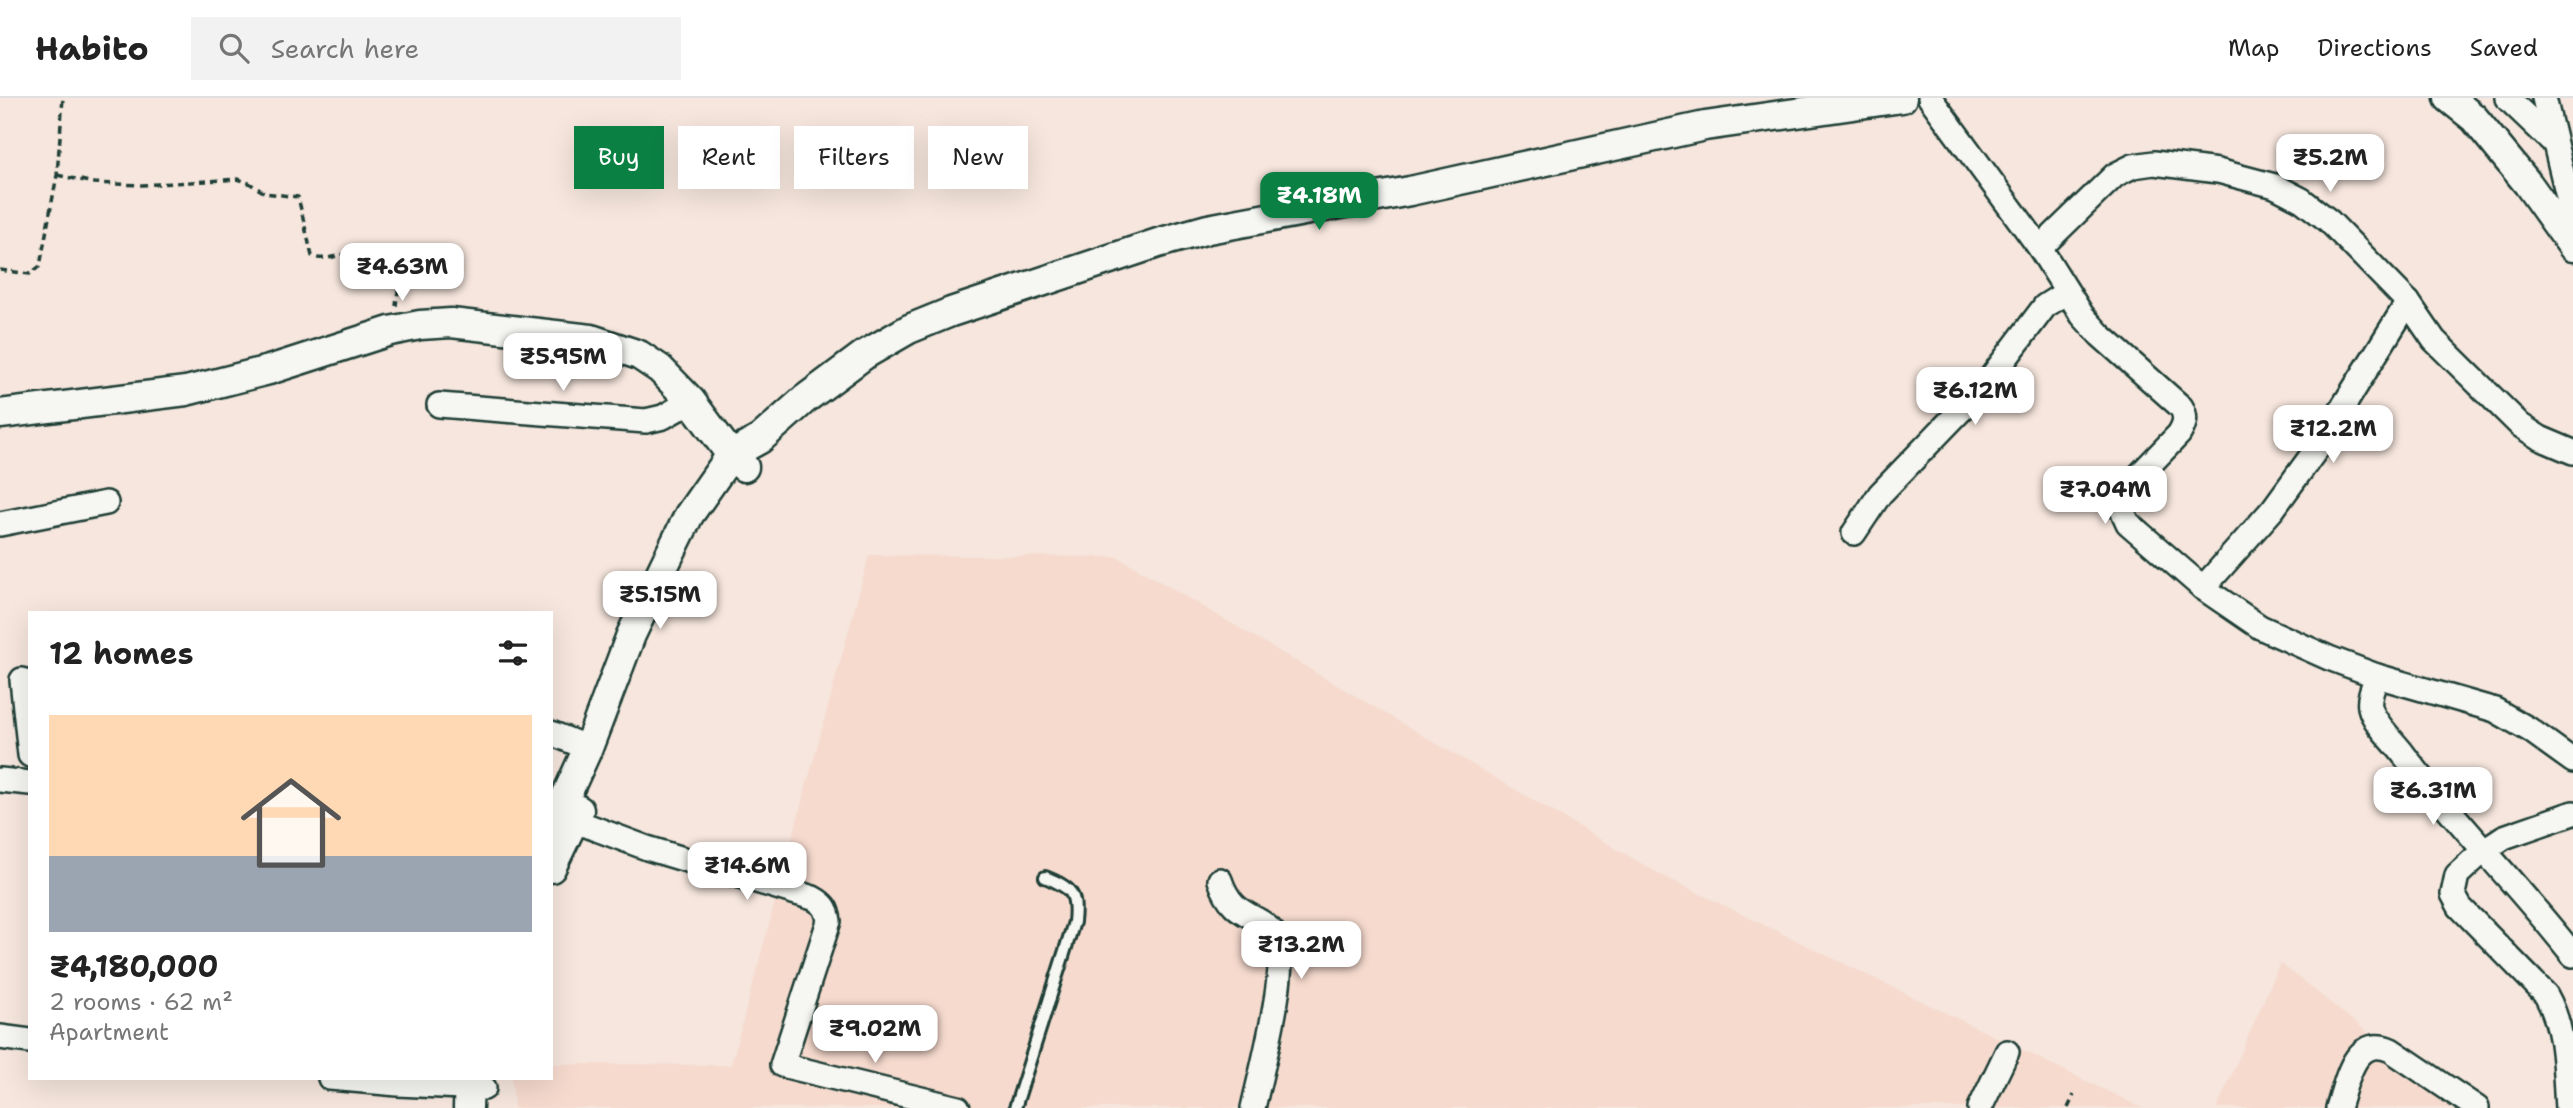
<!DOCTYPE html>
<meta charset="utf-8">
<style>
body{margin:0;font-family:"Shantell Sans",sans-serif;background:#f2f2f2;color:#222;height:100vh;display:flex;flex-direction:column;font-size:26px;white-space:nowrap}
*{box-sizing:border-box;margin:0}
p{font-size:23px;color:#767676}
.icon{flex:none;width:38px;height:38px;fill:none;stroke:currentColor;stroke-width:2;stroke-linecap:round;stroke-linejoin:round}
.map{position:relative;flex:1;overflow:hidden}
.details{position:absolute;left:28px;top:513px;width:525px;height:469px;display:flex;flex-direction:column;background:#fff;border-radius:0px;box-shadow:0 7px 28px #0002}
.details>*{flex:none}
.hud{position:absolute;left:574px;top:28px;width:665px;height:63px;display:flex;gap:14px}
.price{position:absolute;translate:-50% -60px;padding:0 16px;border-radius:14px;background:#fff;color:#222;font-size:23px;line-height:46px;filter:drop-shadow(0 2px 4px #0008)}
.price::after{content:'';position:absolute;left:50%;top:42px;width:21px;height:16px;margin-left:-10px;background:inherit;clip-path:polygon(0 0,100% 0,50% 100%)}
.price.current{background:#0b8043;color:#fff}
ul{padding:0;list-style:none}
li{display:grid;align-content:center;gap:14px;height:371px;padding:0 21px}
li+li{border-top:2px solid #e0e0e0}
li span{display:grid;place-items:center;height:217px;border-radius:0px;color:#555}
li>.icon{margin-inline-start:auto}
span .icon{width:126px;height:126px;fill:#fffc;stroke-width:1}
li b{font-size:30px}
h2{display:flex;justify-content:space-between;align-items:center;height:84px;padding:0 21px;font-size:30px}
.tag{padding:0 24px;border-radius:0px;background:#fff;box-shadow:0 7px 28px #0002;font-size:24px;line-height:63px}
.tag.current{background:#0b8043;color:#fff}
header{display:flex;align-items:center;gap:42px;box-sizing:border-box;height:98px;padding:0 35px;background:#fff;border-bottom:2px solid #e0e0e0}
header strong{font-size:33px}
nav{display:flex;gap:38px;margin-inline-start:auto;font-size:24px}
.search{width:490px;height:63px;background:#f2f2f2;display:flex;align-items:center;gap:18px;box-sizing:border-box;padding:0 24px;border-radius:0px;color:#767676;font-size:26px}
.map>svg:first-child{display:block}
.built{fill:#f6dace}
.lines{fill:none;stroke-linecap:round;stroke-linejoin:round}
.service-casing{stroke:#1f3d34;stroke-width:16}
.minor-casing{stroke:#1f3d34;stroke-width:28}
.tertiary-casing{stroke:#1f3d34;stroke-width:33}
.path{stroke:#1f3d34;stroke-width:3.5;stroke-dasharray:7 5;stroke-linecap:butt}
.service{stroke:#f6f6f2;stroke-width:10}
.minor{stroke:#f6f6f2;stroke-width:23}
.tertiary{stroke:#f6f6f2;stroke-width:28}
</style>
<header>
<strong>Habito</strong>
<div class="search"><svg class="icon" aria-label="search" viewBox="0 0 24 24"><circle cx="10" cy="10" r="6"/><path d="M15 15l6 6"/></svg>Search here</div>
<nav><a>Map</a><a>Directions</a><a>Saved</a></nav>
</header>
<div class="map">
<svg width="2573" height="1010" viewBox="0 0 2573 1010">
<rect width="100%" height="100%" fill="#f6e6dd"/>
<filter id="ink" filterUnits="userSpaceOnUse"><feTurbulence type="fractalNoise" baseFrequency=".0143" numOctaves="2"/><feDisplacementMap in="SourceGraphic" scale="14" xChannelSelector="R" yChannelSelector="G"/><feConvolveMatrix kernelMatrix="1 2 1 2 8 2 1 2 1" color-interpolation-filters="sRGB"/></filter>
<g filter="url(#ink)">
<g class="built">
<polygon points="869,457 1118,459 1661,777 2142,1010 514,1010 512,980 551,980 551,966 731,967"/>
<polygon points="2280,865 2463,1010 2217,1010"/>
</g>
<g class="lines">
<defs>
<path id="service" d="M1015 1010 1074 824C1077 795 1072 790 1045 779"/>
<g id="minor">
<path d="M1930 0 2040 150 2082 217 2100 237 2181 309C2187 319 2185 326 2179 336L2127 390 2122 404 2123 414 2128 425 2203 490 2260 529 2329 560 2377 578 2495 612 2530 632 2573 663"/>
<polyline points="2507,0 2554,45"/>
<polyline points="2544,0 2573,120"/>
<polyline points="2040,150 2115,77 2133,68 2154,65 2218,73 2275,88 2302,102 2329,123 2408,204 2434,242 2520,327 2540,340 2573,354"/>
<polyline points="439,307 646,323 663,319 691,303"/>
<polyline points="0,426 106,405"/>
<polyline points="1854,435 1880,396 1987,285 2045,208 2067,194"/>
<polyline points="2203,490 2273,411 2318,349 2408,204"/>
<path d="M2377 578C2374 587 2368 599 2370 609 2374 626 2394 643 2404 657 2457 726 2519 788 2573 857"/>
<polyline points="22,582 30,657"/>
<polyline points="551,635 588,650"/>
<polyline points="0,682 30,685"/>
<path d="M559 717 647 750 813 800C824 806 827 810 829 823L782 967 958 1010"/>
<path d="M1220 782C1234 823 1256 812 1275 837 1292 861 1260 978 1253 1010"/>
<polyline points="0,939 30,943"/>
<polyline points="330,980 398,986 484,990"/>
<polyline points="1980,1010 2007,954"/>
<path d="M2338 1010C2347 983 2354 936 2391 952L2477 1010"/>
<path d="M2567 1010C2564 970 2566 933 2546 897L2460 809 2453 796 2457 777 2483 753 2504 739 2573 715"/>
</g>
<g id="tertiary">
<polyline points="2449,0 2474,20 2528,86 2573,149"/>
<polyline points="0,316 186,293 269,272 390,233 420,227 451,225 591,241 639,257 660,271 691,303 731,357 744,369"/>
<polyline points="551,731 588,650 631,537 663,470 689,417 731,357 760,341 805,301 864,257 909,231 951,214 1158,145 1208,131 1410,93 1705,28 1902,0"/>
<polyline points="551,770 579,712"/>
<polyline points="468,1010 469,980"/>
</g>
</defs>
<use href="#service" class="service-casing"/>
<use href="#minor" class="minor-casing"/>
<use href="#tertiary" class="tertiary-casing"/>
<g class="path">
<path d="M57 77 94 85 142 87 238 81 249 85 265 95 298 99 312 158C330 168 358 142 386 158 392 162 398 167 399 175 400 186 397 197 396 208"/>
<polyline points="0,172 30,176 40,168 57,77 63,0"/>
<polyline points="2068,1010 2074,997"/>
</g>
<use href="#service" class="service"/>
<use href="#minor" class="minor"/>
<use href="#tertiary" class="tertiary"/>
</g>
</g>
</svg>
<b class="price" style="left:2330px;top:96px">₹5.2M</b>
<b class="price current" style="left:1319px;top:134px">₹4.18M</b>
<b class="price" style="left:402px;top:205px">₹4.63M</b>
<b class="price" style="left:563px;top:295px">₹5.95M</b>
<b class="price" style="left:1975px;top:329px">₹6.12M</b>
<b class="price" style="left:2333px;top:367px">₹12.2M</b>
<b class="price" style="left:2105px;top:428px">₹7.04M</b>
<b class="price" style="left:660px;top:533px">₹5.15M</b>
<b class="price" style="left:2433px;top:729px">₹6.31M</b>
<b class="price" style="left:747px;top:804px">₹14.6M</b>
<b class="price" style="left:1301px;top:883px">₹13.2M</b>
<b class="price" style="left:875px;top:967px">₹9.02M</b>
<div class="hud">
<a class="tag current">Buy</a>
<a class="tag">Rent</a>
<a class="tag">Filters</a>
<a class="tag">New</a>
</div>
<section class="details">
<h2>12 homes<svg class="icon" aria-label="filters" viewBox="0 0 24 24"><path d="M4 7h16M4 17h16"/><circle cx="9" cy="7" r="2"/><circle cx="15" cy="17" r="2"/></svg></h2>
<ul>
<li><span style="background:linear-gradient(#ffd9b3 65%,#9aa5b1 0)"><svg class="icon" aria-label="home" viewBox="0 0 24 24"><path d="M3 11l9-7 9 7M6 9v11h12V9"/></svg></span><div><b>₹4,180,000</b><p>2 rooms · 62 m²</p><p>Apartment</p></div></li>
</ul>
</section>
</div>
